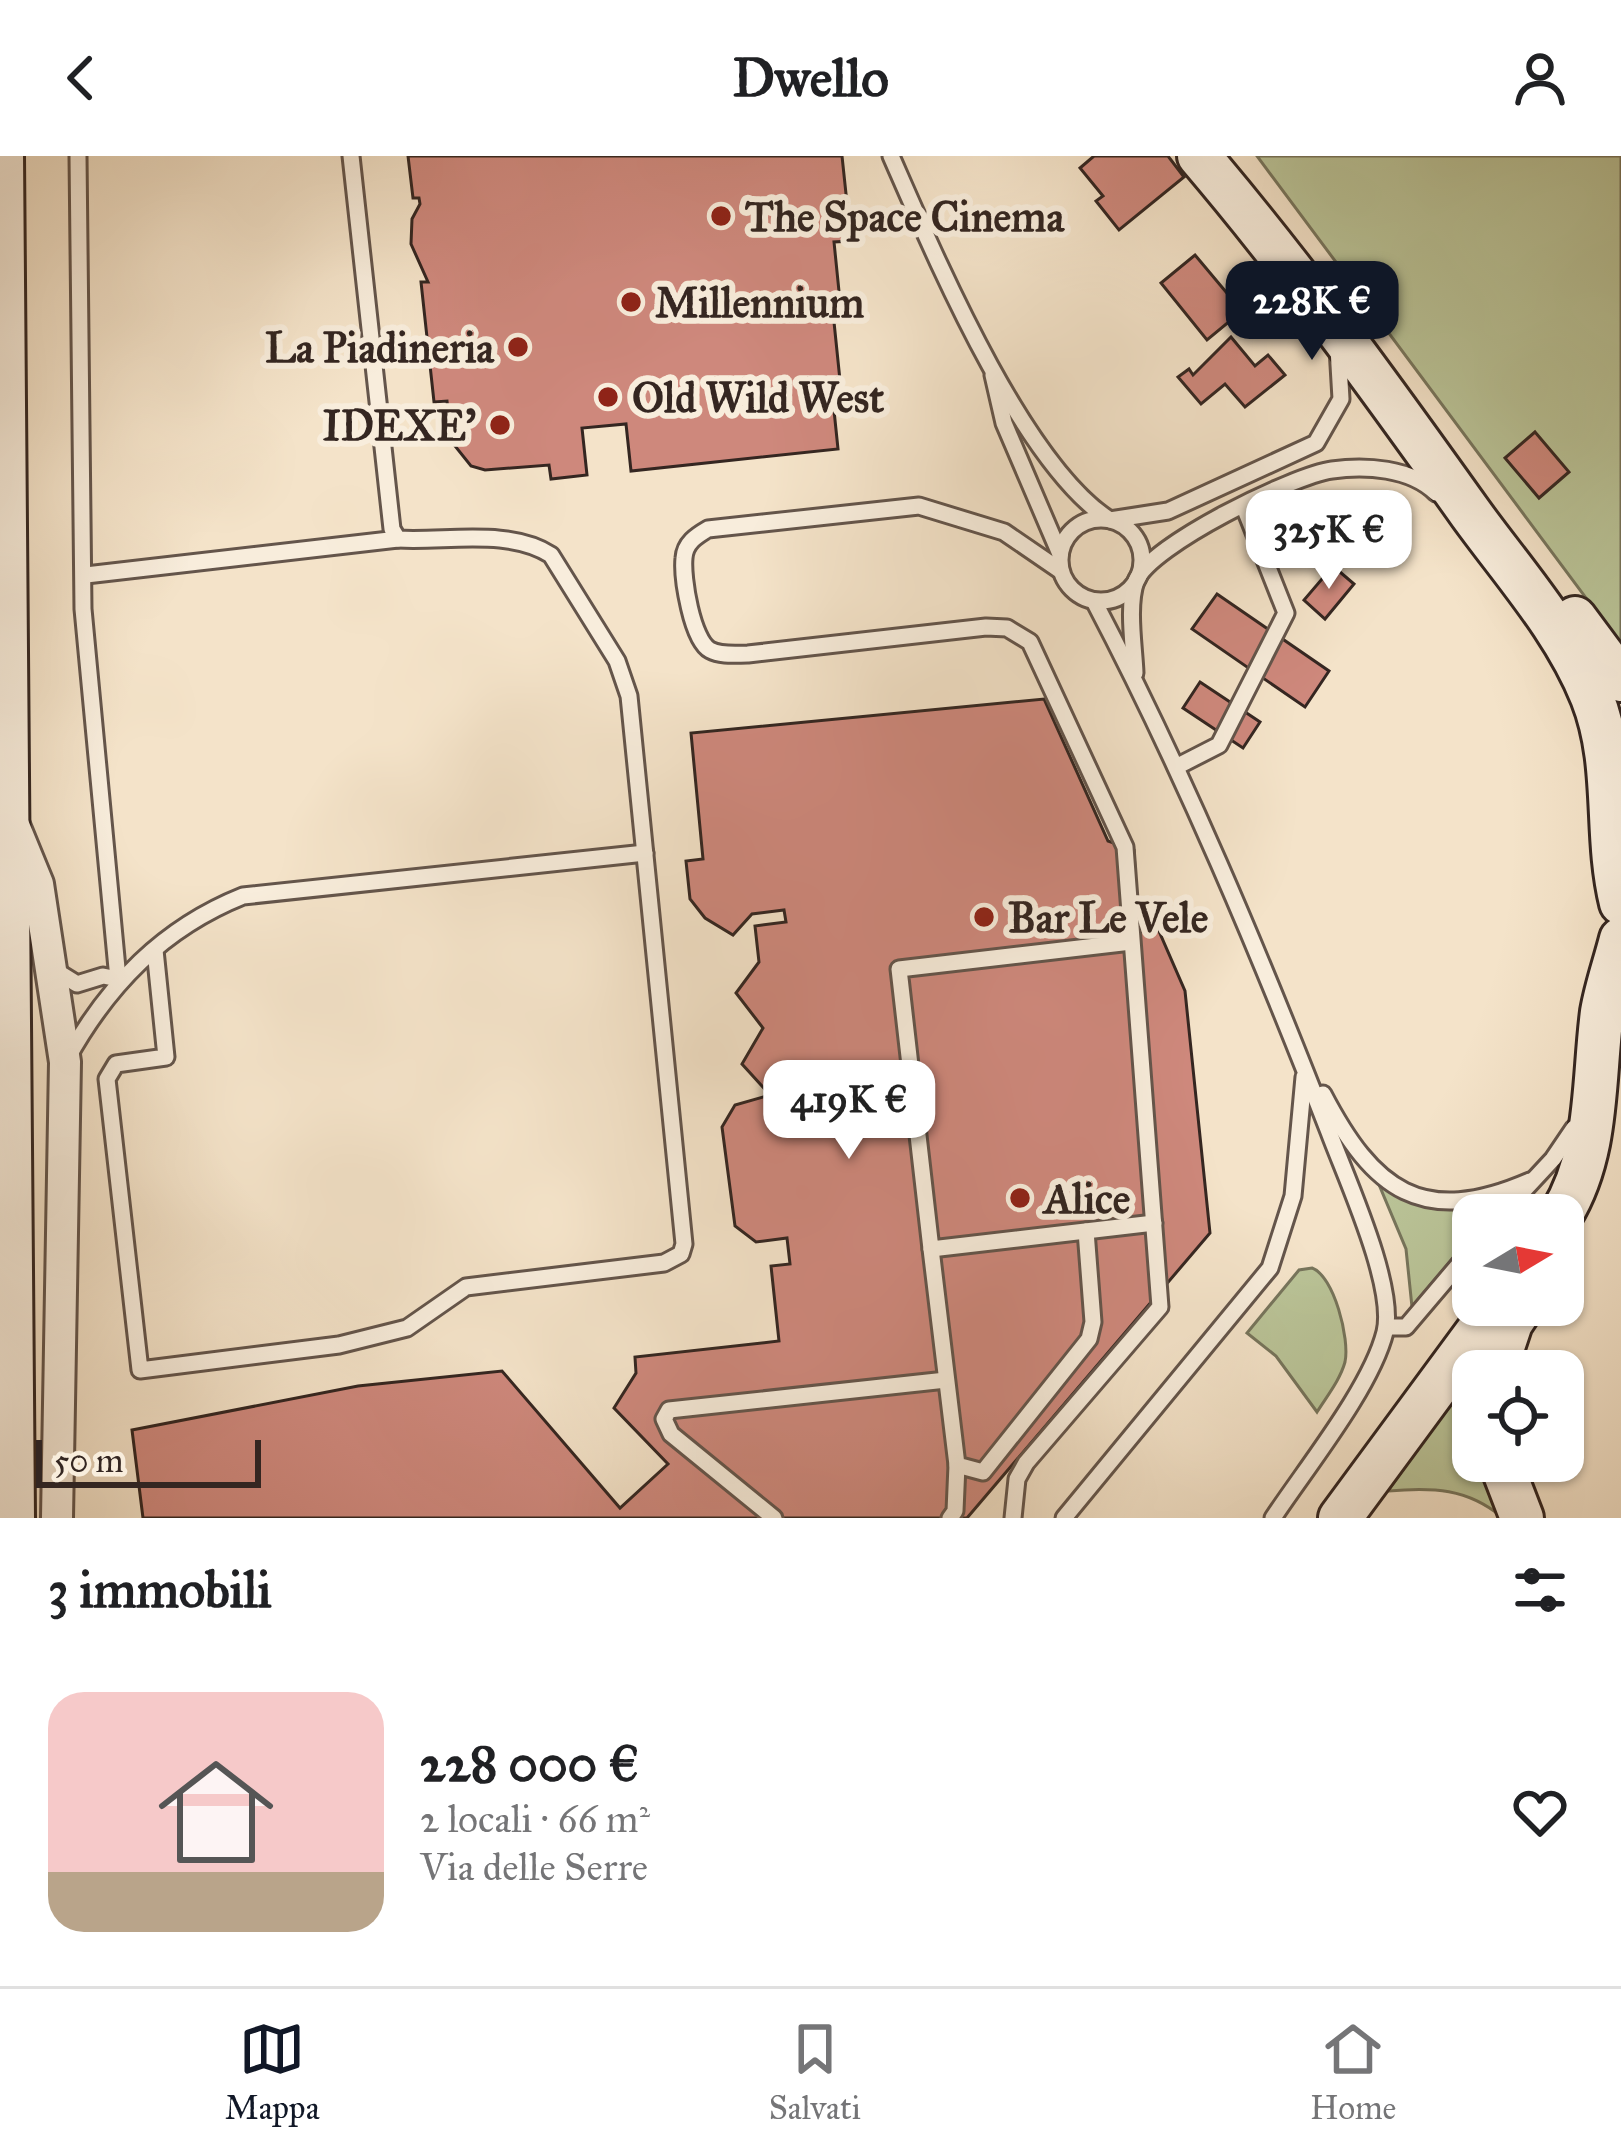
<!DOCTYPE html>
<html lang="it">
<meta charset="utf-8">
<style>
body{margin:0;font-family:"IM FELL Great Primer",serif;background:#f6f6f6;color:#202124;height:100vh;display:flex;flex-direction:column;font-size:45px;white-space:nowrap}
*{box-sizing:border-box;margin:0}
p{font-size:39px;color:#757577}
.icon{flex:none;width:66px;height:66px;fill:none;stroke:currentColor;stroke-width:2;stroke-linecap:round;stroke-linejoin:round}
.map{position:relative;height:1362px;overflow:hidden}
.panel{display:flex;flex-direction:column;background:#fff;flex:1}
.panel>*{flex:none}
.needle{width:78px;rotate:80deg}
.fabs{position:absolute;left:1452px;top:1038px;display:grid;gap:24px}
.fabs a{display:grid;place-items:center;width:132px;height:132px;border-radius:24px;background:#fff;box-shadow:0 3px 9px #0004;font-size:60px}
.scale{position:absolute;left:36px;bottom:30px;width:225px;box-sizing:border-box;padding-left:12px;border:6px solid #342621;border-top:0;font-size:33px;line-height:42px;white-space:nowrap;color:#342621;-webkit-text-stroke:9px #f8eddc;paint-order:stroke}
.price{position:absolute;translate:-50% -102px;padding:0 27px;border-radius:24px;background:#fff;color:#222;font-size:39px;line-height:78px;filter:drop-shadow(0 3px 6px #0008)}
.price::after{content:'';position:absolute;left:50%;top:72px;width:36px;height:27px;margin-left:-18px;background:inherit;clip-path:polygon(0 0,100% 0,50% 100%)}
.price.active{background:#111827;color:#fff}
ul{padding:0;list-style:none}
li{display:flex;align-items:center;gap:36px;height:300px;padding:0 48px}
li+li{border-top:3px solid #e0e0e0}
li span{display:grid;place-items:center;flex:none;width:336px;height:240px;border-radius:36px;color:#555}
li>.icon{margin-inline-start:auto}
span .icon{width:144px;height:144px;fill:#fffc;stroke-width:1}
li b{font-size:51px}
h2{display:flex;justify-content:space-between;align-items:center;height:144px;padding:0 48px;font-size:51px}
header{display:flex;justify-content:space-between;align-items:center;height:156px;padding:0 48px;background:#fff;font-size:54px;font-weight:700}
.dock{display:flex;justify-content:space-around;align-items:center;height:168px;border-top:3px solid #e0e0e0;background:#fff;font-size:33px;color:#757577}
.dock a{display:grid;justify-items:center;gap:6px}
.dock .active{color:#111827}
.map>svg:first-child{display:block}
.green{fill:#bac498;stroke:#77755c;stroke-width:3}
.building{fill:#ce887c;stroke:#342621;stroke-width:3}
.lines{fill:none;stroke-linecap:round;stroke-linejoin:round}
.lane-casing{stroke:#64554b;stroke-width:21}
.street-casing{stroke:#64554b;stroke-width:36}
.secondary-casing{stroke:#342621;stroke-width:48}
.lane{stroke:#f8eddc;stroke-width:15}
.street{stroke:#f8eddc;stroke-width:30}
.secondary{stroke:#f8eddc;stroke-width:42}
.poi-dot{fill:#8f2418;stroke:#f8eddc;stroke-width:4.5}
.labels{text-anchor:middle;stroke-width:12;stroke-linejoin:round;paint-order:stroke}
.poi-label{font-size:42px;font-weight:bold;fill:#342621;stroke:#f8eddc;text-anchor:start}
</style>
<header><svg class="icon" aria-label="back" viewBox="0 0 24 24"><path d="M15 5l-7 7 7 7"/></svg>Dwello<svg class="icon" aria-label="person" viewBox="0 0 24 24"><circle cx="12" cy="8" r="4"/><path d="M4 21q1-7 8-7t8 7"/></svg></header>
<div class="map">
<svg width="1621" height="1362" viewBox="0 0 1621 1362">
<rect width="100%" height="100%" fill="#f4e3c9"/>
<filter id="stains"><feTurbulence type="fractalNoise" baseFrequency=".00167" numOctaves="4"/><feColorMatrix values="0 0 0 0 .2 0 0 0 0 .09 0 0 0 0 .02 0 0 0 .5 -.17"/></filter>
<radialGradient id="worn" r=".72"><stop offset=".6" stop-color="#630" stop-opacity="0"/><stop offset="1" stop-color="#630" stop-opacity=".3"/></radialGradient>
<g class="green">
<polygon points="1257,0 1621,0 1621,489"/>
<polygon points="1380,1031 1431,1052 1493,1054 1488,1059 1473,1059 1473,1078 1412,1151 1406,1093"/>
<path d="M1312 1112C1334 1120 1350 1183 1345 1206 1340 1224 1327 1240 1317 1256L1276 1200 1247 1177 1299 1114Z"/>
<path d="M1483 1200 1484 1215H1473V1305H1487L1503 1362C1468 1332 1432 1331 1388 1335Z"/>
</g>
<g class="building">
<polygon points="408,0 842,0 851,85 834,86 842,165 834,166 841,234 832,235 838,293 631,315 626,268 582,272 587,319 551,323 549,309 485,314 471,310 451,285 447,245 434,246 421,126 428,126 411,88 412,63 420,48 419,42 413,42"/>
<polygon points="1094,0 1168,0 1184,21 1119,74 1096,45 1103,40 1080,12"/>
<polygon points="1195,99 1242,155 1207,184 1161,127"/>
<polygon points="1231,181 1255,210 1268,199 1285,219 1245,251 1225,228 1201,248 1178,221 1189,213 1193,219"/>
<polygon points="1535,276 1569,316 1539,342 1505,302"/>
<polygon points="1333,410 1354,428 1325,463 1304,444"/>
<polygon points="1217,438 1329,515 1305,551 1192,473"/>
<polygon points="1200,526 1260,566 1243,592 1183,552"/>
<polygon points="1044,543 1108,685 1134,694 1137,752 1148,750 1185,835 1210,1077 967,1362 143,1362 132,1274 358,1230 502,1215 620,1352 668,1308 614,1252 636,1217 635,1201 779,1185 771,1110 790,1108 787,1082 756,1086 735,1070 722,971 735,949 770,939 742,908 763,872 736,837 759,806 755,770 786,766 784,754 752,758 733,779 705,762 690,743 686,705 703,703 691,577"/>
</g>
<g class="lines">
<defs>
<g id="lane">
<polyline points="78,0 83,453 118,823"/>
<path d="M891 0C934 98 1022 308 1110 364L1168 355 1316 287 1341 243 1338 192"/>
<polyline points="993,219 1004,267 1060,398"/>
<circle cx="1101" cy="404" r="41"/>
<polyline points="86,419 398,383"/>
<path d="M1094 445C1184 617 1259 796 1329 976 1346 1022 1396 1130 1385 1176 1371 1232 1306 1312 1273 1362"/>
<path d="M1135 517C1134 491 1127 450 1136 425 1150 389 1294 319 1332 314 1365 309 1411 312 1436 337"/>
<polyline points="1176,611 1219,589 1286,457 1244,351"/>
<polyline points="1131,786 899,813 931,1093 1154,1067"/>
<path d="M155 794 166 901 116 908 107 923 140 1214 339 1189 407 1172 466 1131 664 1107 681 1098 684 1088 629 540 617 505 551 399C509 372 446 386 398 383L392 373 351 0"/>
<polyline points="56,815 77,828 103,820 118,823"/>
<path d="M67 903C108 829 163 772 243 740L645 697"/>
<path d="M1323 938C1373 1034 1422 1072 1530 1025"/>
<polyline points="1501,1059 1553,1003 1574,972"/>
<polyline points="931,1093 957,1309 983,1316 1089,1183 1093,1166 1086,1075"/>
<polyline points="1387,1171 1406,1171 1473,1092"/>
<polyline points="774,1362 671,1278 664,1263 669,1254 946,1224"/>
<polyline points="950,1362 955,1355 957,1309"/>
<path d="M1013 1362 1017 1323 1026 1307 1160 1151 1125 691 1030 486 1007 472 986 471 748 498C736 498 721 500 710 494 692 484 682 422 684 402 685 387 696 380 708 373L919 350 1004 376 1061 415"/>
<polyline points="1064,1362 1270,1112 1293,1040 1304,921"/>
</g>
<polyline id="street" points="13,667 38,728 65,906 57,1362"/>
<g id="secondary">
<polyline points="2,0 13,1362"/>
<path d="M1199 0C1296 114 1384 236 1471 358 1513 416 1565 473 1592 541 1619 609 1604 678 1621 747"/>
<polyline points="1575,462 1621,524"/>
<path d="M1561 1059C1599 997 1593 926 1602 856 1606 832 1615 807 1621 783"/>
<polyline points="1495,1215 1511,1167 1523,1149"/>
<polyline points="1500,1305 1522,1362"/>
<polyline points="1340,1362 1497,1149"/>
</g>
</defs>
<use href="#lane" class="lane-casing"/>
<use href="#street" class="street-casing"/>
<use href="#secondary" class="secondary-casing"/>
<use href="#lane" class="lane"/>
<use href="#street" class="street"/>
<use href="#secondary" class="secondary"/>
</g>
<g class="poi-dot">
<circle cx="721" cy="60" r="12"/>
<circle cx="631" cy="146" r="12"/>
<circle cx="518" cy="191" r="12"/>
<circle cx="608" cy="241" r="12"/>
<circle cx="500" cy="269" r="12"/>
<circle cx="984" cy="761" r="12"/>
<circle cx="1020" cy="1042" r="12"/>
</g>
<g class="labels">
<g class="poi-label">
<text x="745" y="75">The Space Cinema</text>
<text x="655" y="161">Millennium</text>
<text x="494" y="206" text-anchor="end">La Piadineria</text>
<text x="632" y="256">Old Wild West</text>
<text x="476" y="284" text-anchor="end">IDEXE'</text>
<text x="1008" y="776">Bar Le Vele</text>
<text x="1044" y="1057">Alice</text>
</g>
</g>
<rect width="100%" height="100%" filter="url(#stains)"/>
<rect width="100%" height="100%" fill="url(#worn)"/>
</svg>
<div class="fabs">
<a><svg class="needle" viewBox="-14 -14 28 28"><path d="M0-13l5 13h-10z" fill="#e53935"/><path d="M0 13l5-13h-10z" fill="#757577"/></svg></a>
<a><svg class="icon" aria-label="locate" viewBox="0 0 24 24"><circle cx="12" cy="12" r="6"/><path d="M12 2v4M12 18v4M2 12h4M18 12h4"/></svg></a>
</div>
<div class="scale">50 m</div>
<b class="price active" style="left:1312px;top:207px">228K €</b>
<b class="price" style="left:1329px;top:436px">325K €</b>
<b class="price" style="left:849px;top:1006px">419K €</b>
</div>
<section class="panel">
<h2>3 immobili<svg class="icon" aria-label="filters" viewBox="0 0 24 24"><path d="M4 7h16M4 17h16"/><circle cx="9" cy="7" r="2"/><circle cx="15" cy="17" r="2"/></svg></h2>
<ul>
<li><span style="background:linear-gradient(#f6c9c9 75%,#b9a48a 0)"><svg class="icon" aria-label="home" viewBox="0 0 24 24"><path d="M3 11l9-7 9 7M6 9v11h12V9"/></svg></span><div><b>228 000 €</b><p>2 locali · 66 m²</p><p>Via delle Serre</p></div><svg class="icon" aria-label="heart" viewBox="0 0 24 24"><path d="M12 20l-8-8c-3-5 5-10 8-4 3-6 11-1 8 4z"/></svg></li>
</ul>
</section>
<nav class="dock">
<a class="active"><svg class="icon" aria-label="map" viewBox="0 0 24 24"><path d="M3 6l6-2 6 2 6-2v14l-6 2-6-2-6 2zM9 4v14M15 6v14"/></svg>Mappa</a>
<a><svg class="icon" aria-label="saved" viewBox="0 0 24 24"><path d="M7 4h10v16l-5-4-5 4z"/></svg>Salvati</a>
<a><svg class="icon" aria-label="home" viewBox="0 0 24 24"><path d="M3 11l9-7 9 7M6 9v11h12V9"/></svg>Home</a>
</nav>
